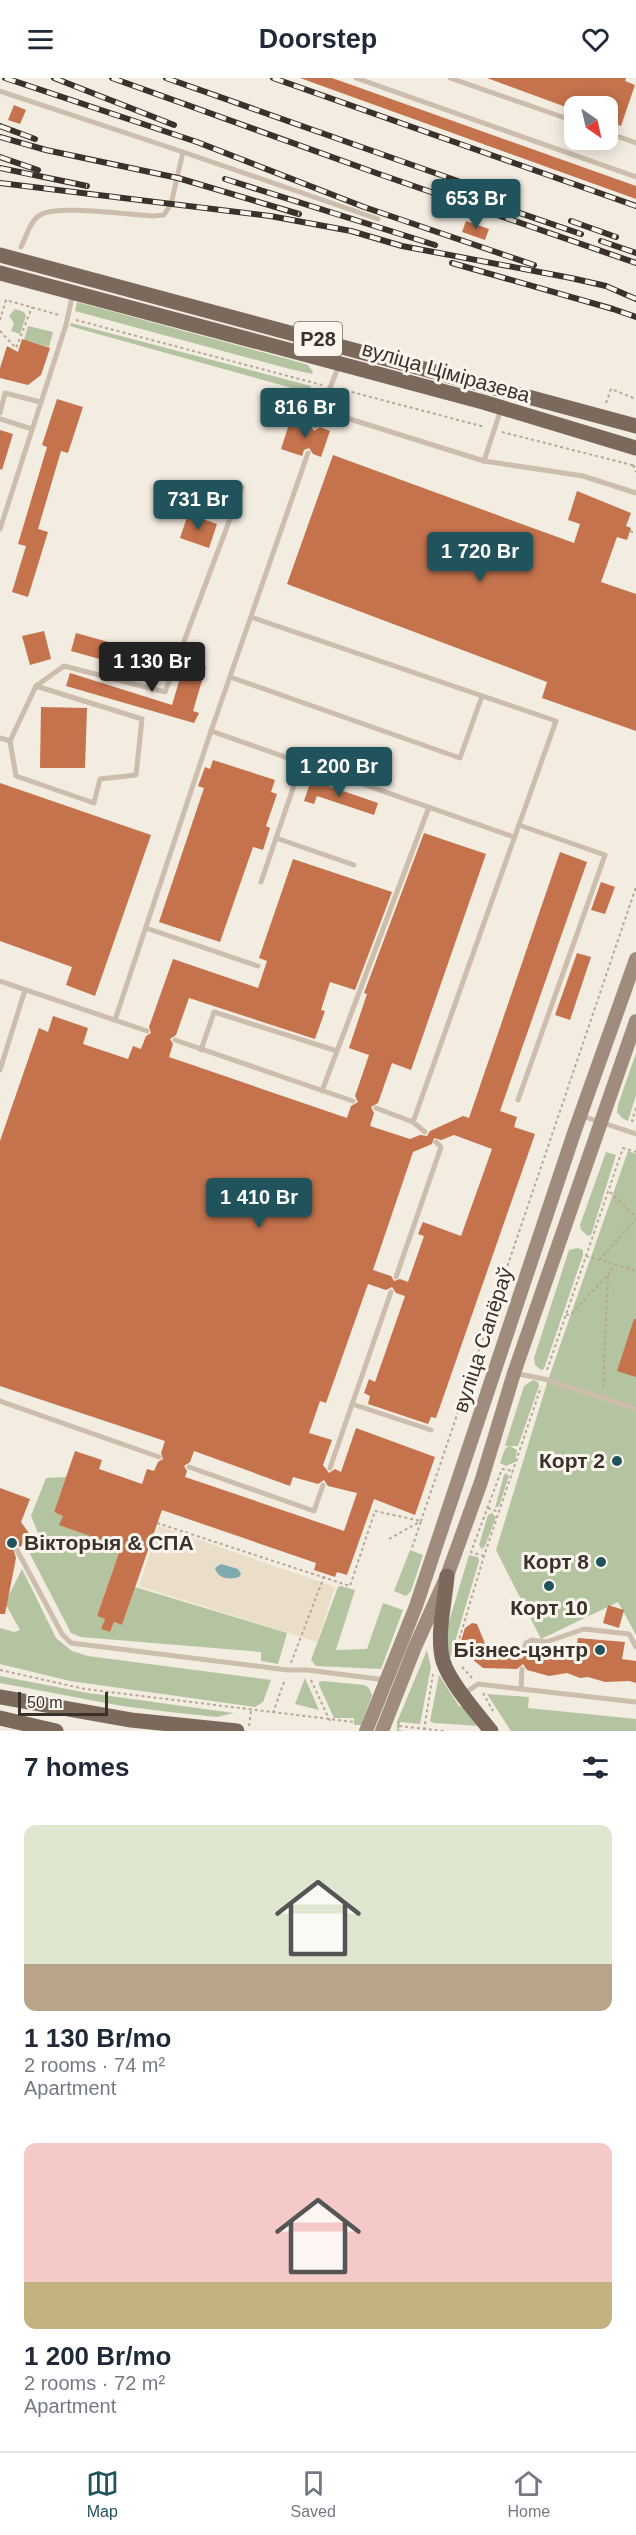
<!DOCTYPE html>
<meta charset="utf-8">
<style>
body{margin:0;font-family:Helvetica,sans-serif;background:#f2f2f3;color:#1f2937;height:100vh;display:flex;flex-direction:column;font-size:22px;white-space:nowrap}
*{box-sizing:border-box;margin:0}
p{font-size:20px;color:#747a83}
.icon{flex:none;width:33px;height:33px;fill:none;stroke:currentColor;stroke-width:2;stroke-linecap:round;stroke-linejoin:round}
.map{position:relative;height:1653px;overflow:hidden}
.side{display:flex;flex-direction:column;background:#fff;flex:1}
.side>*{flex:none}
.needle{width:39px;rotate:146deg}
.tools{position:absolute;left:564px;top:18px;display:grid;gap:12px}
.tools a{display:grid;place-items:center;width:54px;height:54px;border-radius:12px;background:#fff;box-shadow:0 3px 15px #0003;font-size:30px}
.scale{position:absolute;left:18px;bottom:15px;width:90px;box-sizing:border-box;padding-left:6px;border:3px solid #3a312b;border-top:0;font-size:16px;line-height:21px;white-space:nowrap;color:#3a312b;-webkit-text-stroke:4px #faf5ed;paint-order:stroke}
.price{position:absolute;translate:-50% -51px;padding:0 14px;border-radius:6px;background:#20535b;color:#fff;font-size:20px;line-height:39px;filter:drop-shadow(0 2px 3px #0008)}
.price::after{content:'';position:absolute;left:50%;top:36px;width:18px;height:14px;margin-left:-9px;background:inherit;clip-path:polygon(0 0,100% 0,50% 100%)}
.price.active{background:#222;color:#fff}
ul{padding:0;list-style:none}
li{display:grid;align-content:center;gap:12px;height:318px;padding:0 24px}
li span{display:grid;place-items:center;height:186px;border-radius:12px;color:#555}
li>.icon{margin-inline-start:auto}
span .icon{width:108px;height:108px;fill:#fffc;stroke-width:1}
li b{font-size:26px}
h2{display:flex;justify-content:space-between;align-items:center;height:72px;padding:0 24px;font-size:26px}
header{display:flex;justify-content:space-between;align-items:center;height:78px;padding:0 24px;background:#fff;font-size:27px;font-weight:600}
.tab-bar{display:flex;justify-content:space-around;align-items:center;height:84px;border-top:2px solid #e0e1e3;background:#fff;font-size:16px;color:#747a83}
.tab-bar a{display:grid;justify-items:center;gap:3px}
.tab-bar .active{color:#20535b}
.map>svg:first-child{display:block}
.green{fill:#b4c3a0}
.plaza{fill:#ebdec8}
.water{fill:#7faab0}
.building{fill:#c4734d;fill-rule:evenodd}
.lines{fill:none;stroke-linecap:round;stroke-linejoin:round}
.path{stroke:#b8a796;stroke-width:2;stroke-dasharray:3 3;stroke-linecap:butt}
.service{stroke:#ccbdac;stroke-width:5}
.secondary{stroke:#9f8c7d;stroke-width:14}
.primary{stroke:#7b695c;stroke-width:15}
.rail-casing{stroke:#3a312b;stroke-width:6}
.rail{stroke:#faf5ed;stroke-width:4;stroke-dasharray:11;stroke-linecap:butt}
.poi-dot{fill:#20535b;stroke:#faf5ed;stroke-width:2}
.labels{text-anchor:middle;stroke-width:6;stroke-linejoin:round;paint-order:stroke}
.shield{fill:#faf5ed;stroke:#746c65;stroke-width:1.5}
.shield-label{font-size:20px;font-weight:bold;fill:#3a312b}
.street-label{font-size:21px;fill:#3a312b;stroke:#faf5ed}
.poi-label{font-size:21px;font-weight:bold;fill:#3a312b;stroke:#faf5ed;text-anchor:end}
</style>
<header><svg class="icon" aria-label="menu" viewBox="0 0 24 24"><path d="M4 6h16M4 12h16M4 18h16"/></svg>Doorstep<svg class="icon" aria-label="heart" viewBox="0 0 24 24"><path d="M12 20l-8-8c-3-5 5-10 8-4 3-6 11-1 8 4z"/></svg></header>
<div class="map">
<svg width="636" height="1653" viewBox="0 0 636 1653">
<rect width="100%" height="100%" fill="#f3ece1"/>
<g class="green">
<polygon points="77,224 291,282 308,287 313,294 312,296 286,290 75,233"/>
<polygon points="15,231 24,234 26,238 20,256 11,253 14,245 9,238"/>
<polygon points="71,245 311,308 310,315 80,251 70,248"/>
<polygon points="28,248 53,254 49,269 24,262"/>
<polygon points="636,975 636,1017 628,1043 622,1040 617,1034 618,1027"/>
<polygon points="628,1073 636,1076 636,1557 618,1524 541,1561 496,1472 548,1302"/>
<polygon points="606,1074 616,1077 591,1157 588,1158 581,1152 580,1147"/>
<polygon points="578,1170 583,1172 583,1177 544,1291 541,1292 535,1287 534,1280 569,1172"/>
<polygon points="533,1302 538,1304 539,1308 518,1368 510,1368 517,1372 515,1384 506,1388 500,1385 505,1371 509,1368 505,1368 524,1308"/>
<polygon points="506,1395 509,1398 499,1428 495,1430 504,1397"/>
<polygon points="66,1399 54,1434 63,1438 60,1447 121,1469 97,1538 105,1541 101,1551 110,1554 114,1544 122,1547 135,1509 287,1555 278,1586 261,1583 261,1574 81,1559 71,1555 30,1476 38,1455 31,1438 46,1400"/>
<polygon points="492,1435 496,1439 485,1468 482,1471 479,1467 488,1437"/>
<polygon points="410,1472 423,1477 411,1513 406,1518 394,1513"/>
<polygon points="469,1477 478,1479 479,1483 449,1584 445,1557"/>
<polygon points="22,1491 56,1560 72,1573 88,1578 271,1602 263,1624 255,1629 70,1603 0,1586 0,1550 14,1554 20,1552 5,1525"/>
<polygon points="341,1508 355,1512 336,1572 367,1571 383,1525 403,1532 381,1591 316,1588 311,1582 338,1509"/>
<polygon points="427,1572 431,1589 420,1646 400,1644 399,1652 405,1653 397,1653 397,1644"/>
<polygon points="439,1597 459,1628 470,1632 479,1648 434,1645 430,1643"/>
<polygon points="0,1598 88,1615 234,1635 217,1639 178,1635 122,1628 0,1605"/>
<polygon points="305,1600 319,1632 295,1626"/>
<polygon points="323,1603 364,1607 369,1610 372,1617 361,1647 354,1647 354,1640 334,1640 319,1607 319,1604"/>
<polygon points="487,1616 529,1619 528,1630 636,1641 636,1653 511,1653"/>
</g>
<polygon class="plaza" points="159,1448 335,1509 317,1564 139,1508"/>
<path class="water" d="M221 1486 238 1491 241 1496 239 1499C230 1502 218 1501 215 1490Z"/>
<g class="building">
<polygon points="300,0 332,0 636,108 636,121"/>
<polygon points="487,0 626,0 625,3 635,7 621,48 608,43 608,28 574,28 574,32"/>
<polygon points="14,27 26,32 20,46 8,42"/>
<polygon points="466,143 489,151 485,162 462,154"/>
<polygon points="22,261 50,270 41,297 28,307 0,300 0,290 7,268 18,274"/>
<polygon points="57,321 83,329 68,375 61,373 38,451 48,454 28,519 12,514 26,468 18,466 47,369 42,367"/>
<polygon points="291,340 310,346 314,353 320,349 330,353 321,379 313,376 309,370 304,372 302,378 281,371"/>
<polygon points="0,352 13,356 2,392 0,391"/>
<polygon points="333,377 574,465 580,446 568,442 577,413 631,435 626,448 631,450 627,462 617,459 601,504 636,516 636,653 542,620 547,604 287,506"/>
<polygon points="188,436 217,446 209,470 180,460"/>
<polygon points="44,553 51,581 30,587 22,558"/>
<polygon points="76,555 130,570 128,577 153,584 150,595 71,573"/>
<polygon points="185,583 206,589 193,633 199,635 194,645 66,608 70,595 172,627"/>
<polygon points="41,629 87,630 85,690 40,690"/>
<polygon points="213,682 275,702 271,714 277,716 266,748 270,750 263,772 253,769 220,864 159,844 204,710 198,708 205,689 210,691"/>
<polygon points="311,702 378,725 374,737 317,718 314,726 304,723"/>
<polygon points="0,705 151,757 95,918 66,907 72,889 0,863"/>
<path d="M424 755 486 776 411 992 392 985 378 1025 371 1029 374 1035 370 1048 410 1061 420 1057 427 1058 430 1053 463 1038 469 1040 560 774 587 784 500 1033 517 1039 514 1049 535 1056 436 1340 431 1339 428 1346 368 1326 370 1318 364 1315 369 1301 375 1304 405 1218 396 1215 392 1209 386 1212 368 1206 326 1325 320 1323 309 1355 332 1362 323 1387 329 1395 335 1391 341 1394 356 1350 435 1379 415 1437 374 1421 347 1497 337 1494 335 1499 314 1492 316 1485 162 1432 122 1547 114 1544 110 1554 101 1551 105 1541 97 1538 121 1469 59 1447 63 1438 54 1434 75 1373 102 1382 99 1391 142 1406 147 1391 154 1393 158 1384 163 1381 161 1375 165 1363 0 1308V1063L39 950 48 954 53 938 88 950 83 966 128 981 133 968 141 971 146 958 151 955 149 949 173 881 258 910 267 883 259 880 293 781 392 814 355 912 330 904 321 932 325 933 315 961 189 920 176 957 170 961 173 966 169 979 347 1040 351 1028 358 1024 355 1018 369 977 349 970 367 916 364 915ZM454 1057 492 1071 461 1158 423 1144 418 1156 424 1158 408 1204 400 1201 394 1203 391 1198 373 1192 413 1074 432 1066 434 1060 441 1062ZM194 1373 290 1408 293 1399 318 1406 324 1402 328 1408 357 1415 344 1453 185 1399 187 1393 184 1388 190 1384Z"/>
<polygon points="601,804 615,809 605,836 591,832"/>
<polygon points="577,875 591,879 570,942 555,937"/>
<polygon points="634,1241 636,1241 636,1299 617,1293"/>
<polygon points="0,1410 30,1421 21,1444 31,1458 20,1469 17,1467 13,1470 16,1480 5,1536 0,1536"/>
<polygon points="608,1527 624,1532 619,1550 603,1545"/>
<polygon points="472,1545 477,1546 486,1568 517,1575 521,1581 527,1576 575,1576 578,1560 625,1564 622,1581 636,1583 636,1605 629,1603 605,1604 588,1599 580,1600 567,1595 549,1598 527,1592 523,1586 517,1591 483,1590 466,1576 461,1563 465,1550"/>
</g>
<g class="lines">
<g class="path">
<polyline points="0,242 6,222 59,237"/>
<polyline points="76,242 322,307"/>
<polyline points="0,253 16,270 32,229"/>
<polyline points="340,311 485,349"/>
<polyline points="606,325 611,311 636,321"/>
<polyline points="502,354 636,388"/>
<polyline points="633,387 636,394"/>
<polyline points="630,453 636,455"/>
<polyline points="636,1030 632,1043 636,1044"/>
<polyline points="610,1114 636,1139"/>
<polyline points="586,1178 636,1193"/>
<polyline points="599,1182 636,1141"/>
<polyline points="608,1197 614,1187"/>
<polyline points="566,1237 570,1237 608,1197 603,1312"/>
<polyline points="547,1292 623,1070 636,1074"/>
<polyline points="488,1430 499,1434"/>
<polyline points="157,1445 350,1508 375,1433 421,1443 412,1470"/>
<polyline points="389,1461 421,1443 636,809"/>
<polyline points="484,1478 471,1474 502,1391 513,1393"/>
<polyline points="456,1572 484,1478 541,1309"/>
<polyline points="291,1585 325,1496"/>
<polyline points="462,1589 472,1600"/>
<polyline points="0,1592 85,1611 354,1644"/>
<polyline points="311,1602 330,1643"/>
<polyline points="483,1615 493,1633"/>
<polyline points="273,1635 285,1601"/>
<polyline points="249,1648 251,1633"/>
<polyline points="399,1648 444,1653"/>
<polyline points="424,1652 433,1596"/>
</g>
<g class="service">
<polyline points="356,0 636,99"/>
<polyline points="450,0 574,43"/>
<path d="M0 13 183 74 171 126 164 137 153 138C130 137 57 126 40 137 30 143 26 159 21 169"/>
<polyline points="608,55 636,65"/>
<polyline points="183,74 378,141"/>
<polyline points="321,332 484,383 501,331"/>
<polyline points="0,335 5,315 40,324"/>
<polyline points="0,341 32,351"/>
<polyline points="315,348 339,287"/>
<polyline points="484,383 583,398 636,415"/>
<polyline points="0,451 66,247 73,215"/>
<polyline points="251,539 556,643 413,1044"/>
<polyline points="230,599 460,680 482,618"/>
<polygon points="36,608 142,641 136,697 100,701 94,725 16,698 10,663"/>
<polyline points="36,608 64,588 165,614 242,409"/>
<polyline points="211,653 514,759"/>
<polyline points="0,660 10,663"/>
<polyline points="276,760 354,787"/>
<polyline points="261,804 302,684"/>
<polyline points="146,850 258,888"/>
<polyline points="0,903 147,953"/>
<polyline points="115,942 211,653 308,375"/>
<polyline points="175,962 353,1023"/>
<polyline points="201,972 214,934 337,973"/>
<polyline points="0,992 25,912"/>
<polyline points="322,1013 429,729"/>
<polyline points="518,1022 605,777 519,747"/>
<polyline points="376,1030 413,1044 425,1054"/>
<polyline points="582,1038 636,1056"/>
<polyline points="396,1199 441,1069 436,1064"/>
<polyline points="514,1295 544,1301 636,1331"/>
<polyline points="0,1323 159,1379"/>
<polyline points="352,1326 431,1352"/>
<polyline points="189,1389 314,1433 323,1407"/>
<polyline points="330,1390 391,1214"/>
<polyline points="17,1472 62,1556 71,1565 288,1592 307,1592 386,1602"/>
<polyline points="522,1576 526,1565 532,1562 546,1564 584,1551 629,1556 636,1569"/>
<polyline points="521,1611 522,1591"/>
<polyline points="465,1615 478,1606 636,1624"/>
</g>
<g class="secondary">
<polyline points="366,1653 416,1528 574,1055 636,881"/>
<polyline points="382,1653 415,1569 447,1498 481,1404 514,1295 636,943"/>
</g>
<g class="primary">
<polyline points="0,177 636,348"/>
<polyline points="0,195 483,324 636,370"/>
<path d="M447 1498C445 1525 436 1557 443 1583 450 1605 476 1634 491 1653"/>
<polyline points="0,1619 131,1642 237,1653"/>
<polyline points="0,1640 56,1653"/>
</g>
<defs>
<g id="rail">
<polyline points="5,0 197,64 364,129 534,187"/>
<polyline points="54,0 174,47"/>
<polyline points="112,0 379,96 636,185"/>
<polyline points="166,0 503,119"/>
<polyline points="273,0 636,128"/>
<polyline points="0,48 35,61"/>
<polyline points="0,59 46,72 178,100 299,136"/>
<polyline points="0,79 38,92"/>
<polyline points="0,90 87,108"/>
<polyline points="225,101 435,167"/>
<polyline points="0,105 270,138 351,153 402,168 571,200 606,208 636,221"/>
<polyline points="473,119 581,156"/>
<polyline points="571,143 616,159"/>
<polyline points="601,163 636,175"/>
<polyline points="452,185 613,231 636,239"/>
</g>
</defs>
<use href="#rail" class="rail-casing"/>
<use href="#rail" class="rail"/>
</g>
<g class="poi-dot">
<circle cx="617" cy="1383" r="6"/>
<circle cx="12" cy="1465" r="6"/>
<circle cx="601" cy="1484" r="6"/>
<circle cx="549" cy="1508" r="6"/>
<circle cx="600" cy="1572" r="6"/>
</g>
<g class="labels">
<rect class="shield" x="294" y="244" width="48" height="34" rx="4.5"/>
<g class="shield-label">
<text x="318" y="268">Р28</text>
</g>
<g class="street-label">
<text transform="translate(446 294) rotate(16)" y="7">вуліца Ціміразева</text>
<text transform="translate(483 1262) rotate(-72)" y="7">вуліца Сапёраў</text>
</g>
<g class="poi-label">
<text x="605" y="1390">Корт 2</text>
<text x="24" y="1472" text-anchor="start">Вікторыя &amp; СПА</text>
<text x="589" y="1491">Корт 8</text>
<text x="549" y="1537" text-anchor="middle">Корт 10</text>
<text x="588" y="1579">Бізнес-цэнтр</text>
</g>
</g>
</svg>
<div class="tools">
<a><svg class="needle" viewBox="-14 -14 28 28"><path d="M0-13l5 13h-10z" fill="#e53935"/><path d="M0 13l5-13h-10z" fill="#747a83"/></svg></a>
</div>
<div class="scale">50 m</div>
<b class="price" style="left:476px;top:152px">653 Br</b>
<b class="price" style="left:305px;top:361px">816 Br</b>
<b class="price" style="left:198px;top:453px">731 Br</b>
<b class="price" style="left:480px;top:505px">1 720 Br</b>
<b class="price active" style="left:152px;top:615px">1 130 Br</b>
<b class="price" style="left:339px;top:720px">1 200 Br</b>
<b class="price" style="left:259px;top:1151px">1 410 Br</b>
</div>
<section class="side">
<h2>7 homes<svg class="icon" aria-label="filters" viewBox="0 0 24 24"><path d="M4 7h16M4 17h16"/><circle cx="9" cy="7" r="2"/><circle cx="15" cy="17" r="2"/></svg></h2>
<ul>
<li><span style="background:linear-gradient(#dfe7d0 75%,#b9a48a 0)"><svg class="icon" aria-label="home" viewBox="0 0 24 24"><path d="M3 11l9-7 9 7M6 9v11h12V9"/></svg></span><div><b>1 130 Br/mo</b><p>2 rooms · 74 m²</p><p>Apartment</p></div></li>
<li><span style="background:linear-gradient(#f6c9c9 75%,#c2b280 0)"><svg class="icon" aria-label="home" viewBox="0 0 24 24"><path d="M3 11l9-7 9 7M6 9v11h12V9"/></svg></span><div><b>1 200 Br/mo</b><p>2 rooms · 72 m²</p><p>Apartment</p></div></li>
</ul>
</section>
<nav class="tab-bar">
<a class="active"><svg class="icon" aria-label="map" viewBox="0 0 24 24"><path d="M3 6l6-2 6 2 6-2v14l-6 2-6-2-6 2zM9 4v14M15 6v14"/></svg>Map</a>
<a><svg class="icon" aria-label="saved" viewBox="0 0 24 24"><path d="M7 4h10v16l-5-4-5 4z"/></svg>Saved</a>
<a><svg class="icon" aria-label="home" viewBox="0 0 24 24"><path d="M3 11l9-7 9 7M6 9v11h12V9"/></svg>Home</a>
</nav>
